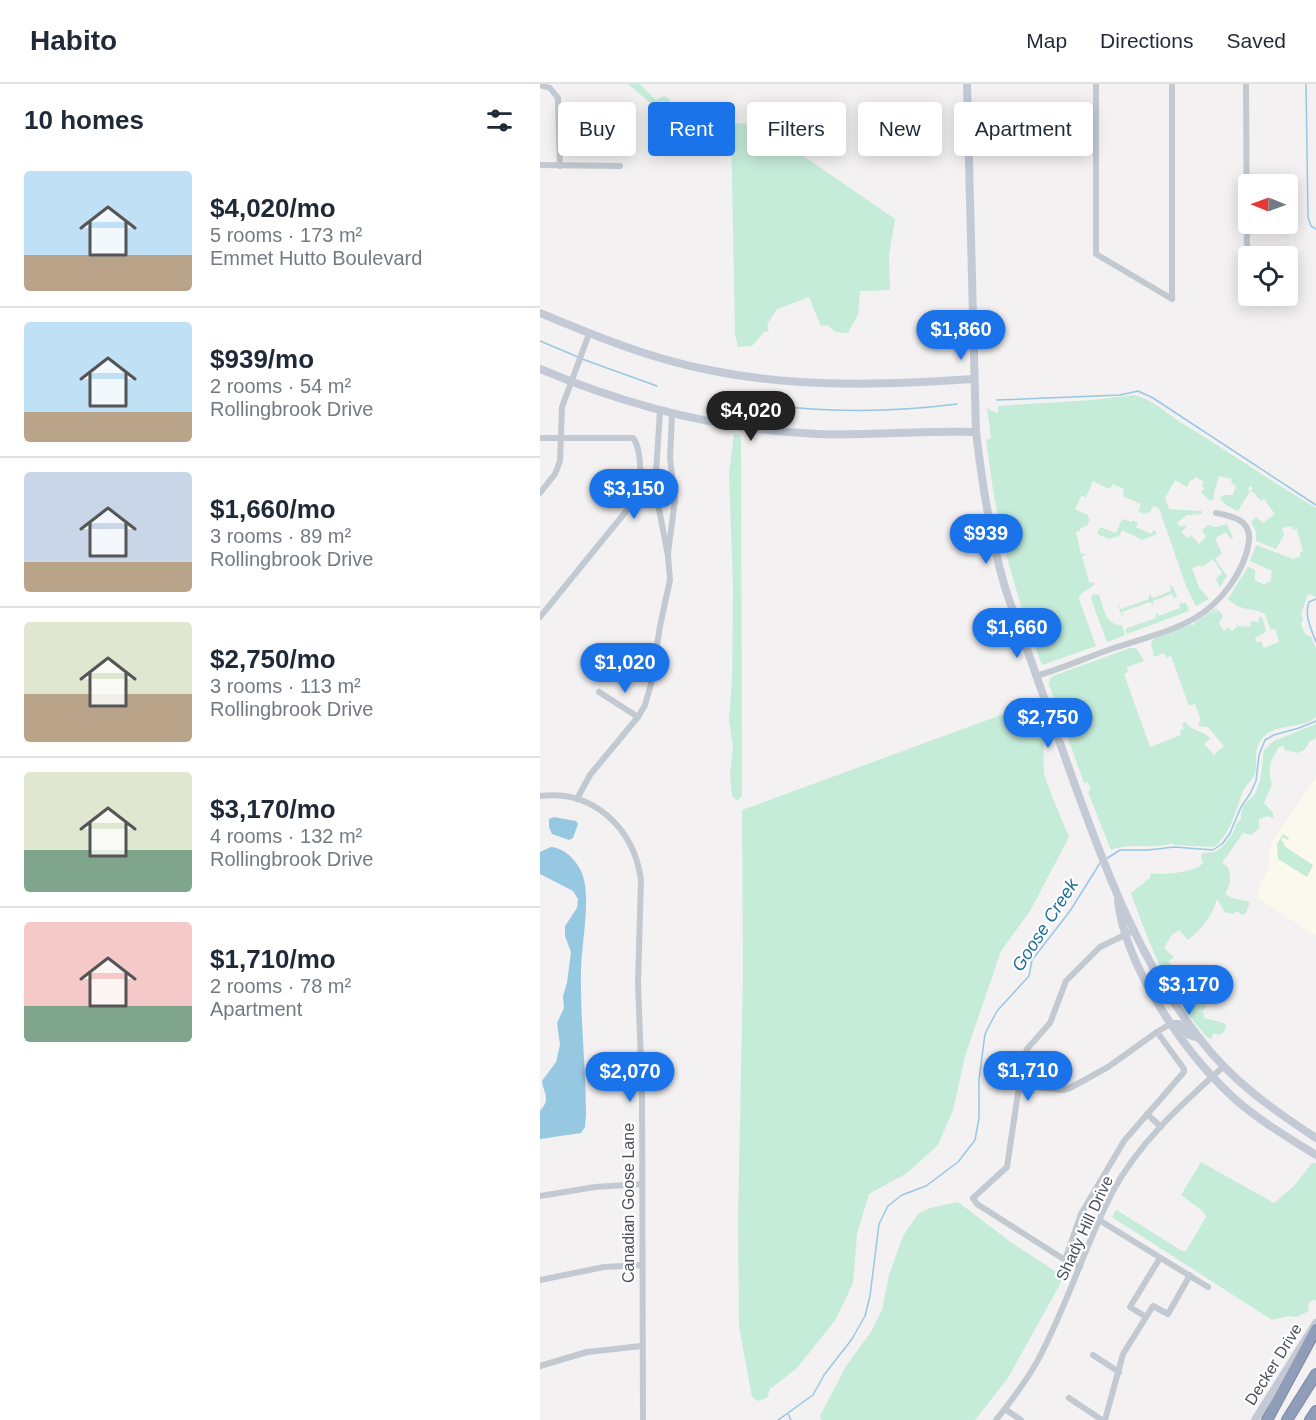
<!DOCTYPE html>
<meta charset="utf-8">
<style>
body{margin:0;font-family:Helvetica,sans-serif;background:#f2f2f3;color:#1f2937;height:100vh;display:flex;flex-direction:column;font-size:22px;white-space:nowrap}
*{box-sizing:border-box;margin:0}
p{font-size:20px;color:#747a83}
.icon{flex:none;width:33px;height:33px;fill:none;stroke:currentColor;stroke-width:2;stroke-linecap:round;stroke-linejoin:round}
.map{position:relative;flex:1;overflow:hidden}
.sheet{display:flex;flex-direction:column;background:#fff;width:540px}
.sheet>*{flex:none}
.guide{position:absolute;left:18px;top:18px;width:570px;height:54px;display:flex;gap:12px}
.needle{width:39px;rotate:271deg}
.controls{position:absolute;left:698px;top:90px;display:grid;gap:12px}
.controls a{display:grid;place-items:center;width:60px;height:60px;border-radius:6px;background:#fff;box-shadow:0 3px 15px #0003;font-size:30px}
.price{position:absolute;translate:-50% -51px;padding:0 14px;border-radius:21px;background:#1a73e8;color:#fff;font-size:20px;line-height:39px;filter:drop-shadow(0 2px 3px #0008)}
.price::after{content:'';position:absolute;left:50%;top:36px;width:18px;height:14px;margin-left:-9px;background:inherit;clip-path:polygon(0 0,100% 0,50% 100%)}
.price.selected{background:#222;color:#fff}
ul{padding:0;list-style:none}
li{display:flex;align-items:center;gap:18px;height:150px;padding:0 24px}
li+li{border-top:2px solid #e0e1e3}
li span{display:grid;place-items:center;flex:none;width:168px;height:120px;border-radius:6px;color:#555}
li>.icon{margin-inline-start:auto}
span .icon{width:72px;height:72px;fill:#fffc;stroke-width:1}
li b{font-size:26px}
h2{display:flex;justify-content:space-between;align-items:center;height:72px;padding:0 24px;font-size:26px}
.tag{padding:0 21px;border-radius:6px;background:#fff;box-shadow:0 3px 15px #0003;font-size:21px;line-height:54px}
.tag.selected{background:#1a73e8;color:#fff}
header{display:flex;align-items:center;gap:36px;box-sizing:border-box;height:84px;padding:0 30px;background:#fff;border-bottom:2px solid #e0e1e3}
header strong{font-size:28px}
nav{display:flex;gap:33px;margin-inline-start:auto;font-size:21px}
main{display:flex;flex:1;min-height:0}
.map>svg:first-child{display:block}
.commercial{fill:#fbf9ed}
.green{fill:#c5ebd9}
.water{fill:#97c8e2}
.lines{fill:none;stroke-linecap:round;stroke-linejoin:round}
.stream{stroke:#97c8e2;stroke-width:1.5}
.highway-casing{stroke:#7a88a5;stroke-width:12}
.street{stroke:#c3c9d1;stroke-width:6}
.secondary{stroke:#c4cad5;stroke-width:8}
.highway{stroke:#8f9db9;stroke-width:10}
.labels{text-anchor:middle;stroke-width:4.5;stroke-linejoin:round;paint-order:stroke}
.street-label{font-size:16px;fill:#4b515c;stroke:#fff}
.water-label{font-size:18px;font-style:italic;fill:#1d6f9c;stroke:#fff}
</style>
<header>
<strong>Habito</strong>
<nav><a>Map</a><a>Directions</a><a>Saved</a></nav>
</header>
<main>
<section class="sheet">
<h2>10 homes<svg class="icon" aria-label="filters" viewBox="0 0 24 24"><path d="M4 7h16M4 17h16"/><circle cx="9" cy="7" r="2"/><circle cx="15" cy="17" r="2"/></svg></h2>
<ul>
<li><span style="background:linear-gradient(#bfe0f5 70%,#b9a48a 0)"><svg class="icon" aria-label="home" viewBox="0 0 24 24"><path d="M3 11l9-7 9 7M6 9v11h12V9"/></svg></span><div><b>$4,020/mo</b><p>5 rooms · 173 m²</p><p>Emmet Hutto Boulevard</p></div></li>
<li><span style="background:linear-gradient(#bfe0f5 75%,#b9a48a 0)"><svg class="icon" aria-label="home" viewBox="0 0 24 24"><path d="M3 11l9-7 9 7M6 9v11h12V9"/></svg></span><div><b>$939/mo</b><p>2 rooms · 54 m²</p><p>Rollingbrook Drive</p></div></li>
<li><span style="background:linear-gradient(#c9d6e8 75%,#b9a48a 0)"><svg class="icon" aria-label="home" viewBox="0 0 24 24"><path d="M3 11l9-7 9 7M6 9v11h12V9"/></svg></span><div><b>$1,660/mo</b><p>3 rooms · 89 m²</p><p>Rollingbrook Drive</p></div></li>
<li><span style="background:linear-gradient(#dfe7d0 60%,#b9a48a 0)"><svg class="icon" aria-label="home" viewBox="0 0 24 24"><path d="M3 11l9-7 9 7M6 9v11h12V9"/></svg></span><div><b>$2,750/mo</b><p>3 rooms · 113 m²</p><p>Rollingbrook Drive</p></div></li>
<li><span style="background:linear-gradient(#dfe7d0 65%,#7fa58c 0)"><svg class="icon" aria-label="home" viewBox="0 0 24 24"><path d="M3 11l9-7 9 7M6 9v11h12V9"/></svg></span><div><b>$3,170/mo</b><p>4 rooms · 132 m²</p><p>Rollingbrook Drive</p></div></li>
<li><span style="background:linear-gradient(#f6c9c9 70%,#7fa58c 0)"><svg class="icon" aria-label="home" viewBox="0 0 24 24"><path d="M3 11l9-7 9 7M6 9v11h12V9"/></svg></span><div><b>$1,710/mo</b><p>2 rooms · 78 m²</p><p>Apartment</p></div></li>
</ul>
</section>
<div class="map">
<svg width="776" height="1336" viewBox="0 0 776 1336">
<rect width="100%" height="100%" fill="#f3f1f1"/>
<polygon class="commercial" points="776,693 776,852 718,814 720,801 729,784 729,767 732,758"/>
<g class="green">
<polygon points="88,0 100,0 116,16 124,12 129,15 137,27 135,30 122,29"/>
<polygon points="196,39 205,40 256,67 355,135 349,172 350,206 320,207 318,230 308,249 296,248 287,241 281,242 269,213 237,225 227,241 229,247 224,248 212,262 198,263 195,250 191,42"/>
<path d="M594 311C613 315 625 329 642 339 687 367 731 397 776 424V513L768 510 761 530 763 535 761 540 765 550 771 553 776 564V633C758 648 730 636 718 661 715 668 717 681 715 689 713 697 706 700 703 707 695 727 691 750 674 763L634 761 633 759C613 766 590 758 571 766L548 708 551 706 548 698 544 699 508 598 510 599 509 596 513 592 590 564H596L604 577 587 583 588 588 584 590 610 663 641 651 640 647 644 645 642 640 646 638C652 649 664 645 670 655L664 660 674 671 684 662 668 643 659 642V638L661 636 655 620 649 622 631 572 626 574 624 569 614 573 611 559 615 554 652 540 654 542V539L676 524 677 525 669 531 678 526 683 532 679 539 684 547 688 543 692 547 697 543V540L699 542 710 543 711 537 718 538 720 532 723 535 726 548 715 554 716 558 721 557 724 564 739 558 735 545 731 546 725 530C710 522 703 529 688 515L708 483 715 486V496L725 501 727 498H730L732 492 731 491 732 487 710 477 716 461 753 475 761 472 760 468 763 467 757 445 753 446 752 442 742 444 744 451 736 465 719 458 716 457V448L711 438 716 433 723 439 735 430 724 415 721 417 716 412 717 411 711 407 713 404 710 402 708 405 710 407 698 427C691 424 684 421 680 414L685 411H693L696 402 691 399 692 395 679 392 674 408V415L670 417 661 408 664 404 662 402 664 398 656 393 653 396 651 395 647 403 635 396 625 414 629 425 662 427V430L647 431 637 439 641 443 645 441 647 442 641 448 648 454 651 451 659 460 666 453 662 446 668 441 676 443 687 440 693 454 691 455 686 448 675 454 682 470 675 475 687 492 680 503 676 495 682 489 673 475 662 483 660 481 652 484 659 503 669 515 656 522 646 502 619 424 613 422 610 428 604 430 598 427 601 420 583 412 584 405 573 400 569 405 553 397 545 415V413L541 412 535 425 548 431V434L550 435 547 442 540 444V447L536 448 541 470H546L542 473 549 498 555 499C552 506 541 505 539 515L556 562 502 581 483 529 467 473 454 412 446 356 451 354 447 323 451 327 458 329V322L553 316Z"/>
<polygon points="194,350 200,351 201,356 202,711 197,717 192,712 190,691 193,663 189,635 192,595 193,502 189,390"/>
<polygon points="582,435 592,438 593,436 598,439 596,443 611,450 614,446 617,450 602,456 582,446 579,452 569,455 557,450 560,443 576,449"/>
<polygon points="632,501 637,513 634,514 632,510 613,517 614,522 610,518 582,528 583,533 582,533 578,521 581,525 609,515 609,510 613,514 631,507 630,503"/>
<path d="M553 510 559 511C564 524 565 542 582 541L585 551 567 558 551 515Z"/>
<polygon points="642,519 646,519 649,527 587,550 585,545 616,534 616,528 619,532 640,524 639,520"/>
<polygon points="483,623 494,635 503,651 504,690 513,715 529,753 490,827 461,867 425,972 413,1026 398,1061 367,1089 329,1110 317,1150 313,1199 296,1235 257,1284 230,1305 227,1314 218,1317 212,1313 199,1242 198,1135 203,891 202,726"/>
<path d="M776 640V654L770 657 764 666 757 669 745 666 744 662 739 663C730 677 727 684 732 700L724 719 733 729V734L727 732 719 735V744L711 751 703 749 682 779 688 783C691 794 691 800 685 810L692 814 710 818 706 829 702 831 697 827 693 830 685 828 677 815C672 832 662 845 648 856L639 846 631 852 624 864 634 873 628 878 637 886 642 893 648 894 649 899 646 906 652 912 660 913 666 923 661 928 664 929V934L684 939 686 942 684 948 679 951 673 949 672 954H668C630 915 609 859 591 809L610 794 611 789C622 792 656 788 663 779L661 773 662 769 676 768 685 760 694 747 696 741 701 734V728L703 722 715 710 720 697 724 666 734 657Z"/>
<polygon points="743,750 749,754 748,756 743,753 741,756 745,760 744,762 773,781 767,793 738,775 737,760"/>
<polygon points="661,1078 734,1119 754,1102 772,1079 776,1079 776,1217 772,1216 768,1220 769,1227 757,1233 748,1232 732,1236 572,1133 576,1126 580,1128 642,1167 646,1167 666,1133 663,1127 641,1111"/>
<polygon points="418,1118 472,1159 524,1193 468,1294 435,1336 282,1336 280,1332 306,1282 331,1248 342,1226 349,1191 363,1152 378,1130 390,1124"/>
</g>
<g class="water">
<polygon points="14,733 36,737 38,740 33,754 29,756 12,750 9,743 9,735"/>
<path d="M11 763C26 764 39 779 43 792 51 817 41 861 41 888 40 935 46 983 46 1030L45 1043 41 1049 0 1055V1027C11 1015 4 1010 2 997L16 978 20 961 17 939 24 924 23 912 27 899 31 868 25 852V842L37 824 38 815 33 807 0 790V768Z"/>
</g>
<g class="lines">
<g class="stream">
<polyline points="766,0 768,133 771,142 776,145"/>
<polyline points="0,257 38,273"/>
<polyline points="42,275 117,302"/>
<polyline points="457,316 580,311 598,307 613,314 776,421"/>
<path d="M223 320C286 329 354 328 417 320"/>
<path d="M776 515 769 518C764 532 771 544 776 558"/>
<polyline points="566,775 580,766 608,766 634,763 673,766 683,759 690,749 701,723 710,710 716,697 719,671 725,656 734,651 759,644 776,637"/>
<polyline points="248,1330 251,1336"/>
<polyline points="238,1336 273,1311 284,1291 312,1255 325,1232 330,1212 339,1140 348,1122 362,1111 386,1102 418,1078 435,1056 439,1034 439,996 445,950 457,927 489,892 492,876 530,827 560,779"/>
</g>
<defs>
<g id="highway">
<polyline points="727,1336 776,1245"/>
<polyline points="747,1336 776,1290"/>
<polyline points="770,1336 776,1327"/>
</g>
</defs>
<use href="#highway" class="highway-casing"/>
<g class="street">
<polyline points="556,0 556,170 632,215"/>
<polyline points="706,0 707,176"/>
<polyline points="0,1 10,4 18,14 20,82"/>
<polyline points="0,81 80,82"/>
<polyline points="632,215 632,0"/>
<path d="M0 354H93C102 365 102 402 96 415L0 533"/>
<polyline points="0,409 15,390 20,377 22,323 49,250"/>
<polyline points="128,469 135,416 130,374 132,330"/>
<path d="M496 592C523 584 548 573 574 564 601 555 631 548 655 534 681 519 705 487 709 457 711 436 693 432 676 429"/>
<polyline points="59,608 98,633"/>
<path d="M0 712C54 705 94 745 101 796L98 899 102 1004 103 1336"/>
<polyline points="37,715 50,691 98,633 105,621 111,600 120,542 130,496 128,472 115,404 120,327"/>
<polyline points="478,1001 523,1006 530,1004 568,983 617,948"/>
<polyline points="607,1030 621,1043"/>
<polyline points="0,1112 55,1103 102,1100"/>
<polyline points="559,1136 668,1203"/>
<polyline points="525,1176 541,1130 584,1057 644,988 644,985 617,948 630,940"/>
<polyline points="540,1183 525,1176 437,1120 433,1114 467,1083 483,975 487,965 510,939 526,897 560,863 595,846"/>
<polyline points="0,1196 64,1183 102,1181"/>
<polyline points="606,1233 590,1223 620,1174"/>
<polyline points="553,1271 579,1288"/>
<polyline points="0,1282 47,1268 102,1262"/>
<polyline points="529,1314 562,1336"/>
<polyline points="465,1325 481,1336"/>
<path d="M456 1336C472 1316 489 1294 500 1272 528 1219 545 1162 572 1109 598 1059 642 1020 683 983"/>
<polyline points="565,1336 583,1270 613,1222 628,1230 650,1191"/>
</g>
<g class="secondary">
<path d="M427 0 436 348C442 399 450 451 464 500 469 517 476 534 482 551 495 588 508 625 521 662 557 763 593 869 660 955 692 997 732 1025 776 1054"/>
<path d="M0 229C55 252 111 275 169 286 256 304 346 301 434 295"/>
<path d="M0 285C90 323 180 346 277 350 330 352 383 346 436 348"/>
<path d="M578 817C586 885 646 971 696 1016 720 1037 749 1054 776 1071"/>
<polyline points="630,940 639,940 649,951 659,954"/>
<polyline points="715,1336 776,1239"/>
</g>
<use href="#highway" class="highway"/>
</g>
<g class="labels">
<g class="street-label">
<text transform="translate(88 1119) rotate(-90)" y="6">Canadian Goose Lane</text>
<text transform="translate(544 1144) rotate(-65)" y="6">Shady Hill Drive</text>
<text transform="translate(733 1280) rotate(-58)" y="6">Decker Drive</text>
</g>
<g class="water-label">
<text transform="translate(505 841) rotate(-57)" y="6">Goose Creek</text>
</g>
</g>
</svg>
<div class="controls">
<a><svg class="needle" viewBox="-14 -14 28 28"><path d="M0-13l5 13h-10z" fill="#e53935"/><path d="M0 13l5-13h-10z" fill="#747a83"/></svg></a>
<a><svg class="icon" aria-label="locate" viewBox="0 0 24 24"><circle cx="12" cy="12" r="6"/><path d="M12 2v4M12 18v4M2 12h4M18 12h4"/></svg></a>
</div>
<b class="price" style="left:421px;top:277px">$1,860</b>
<b class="price selected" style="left:211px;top:358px">$4,020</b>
<b class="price" style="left:94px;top:436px">$3,150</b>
<b class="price" style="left:446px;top:481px">$939</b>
<b class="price" style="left:477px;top:575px">$1,660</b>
<b class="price" style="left:85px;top:610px">$1,020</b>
<b class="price" style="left:508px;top:665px">$2,750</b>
<b class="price" style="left:649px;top:932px">$3,170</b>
<b class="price" style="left:488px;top:1018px">$1,710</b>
<b class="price" style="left:90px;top:1019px">$2,070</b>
<div class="guide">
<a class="tag">Buy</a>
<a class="tag selected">Rent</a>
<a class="tag">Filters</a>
<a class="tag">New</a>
<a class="tag">Apartment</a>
</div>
</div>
</main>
